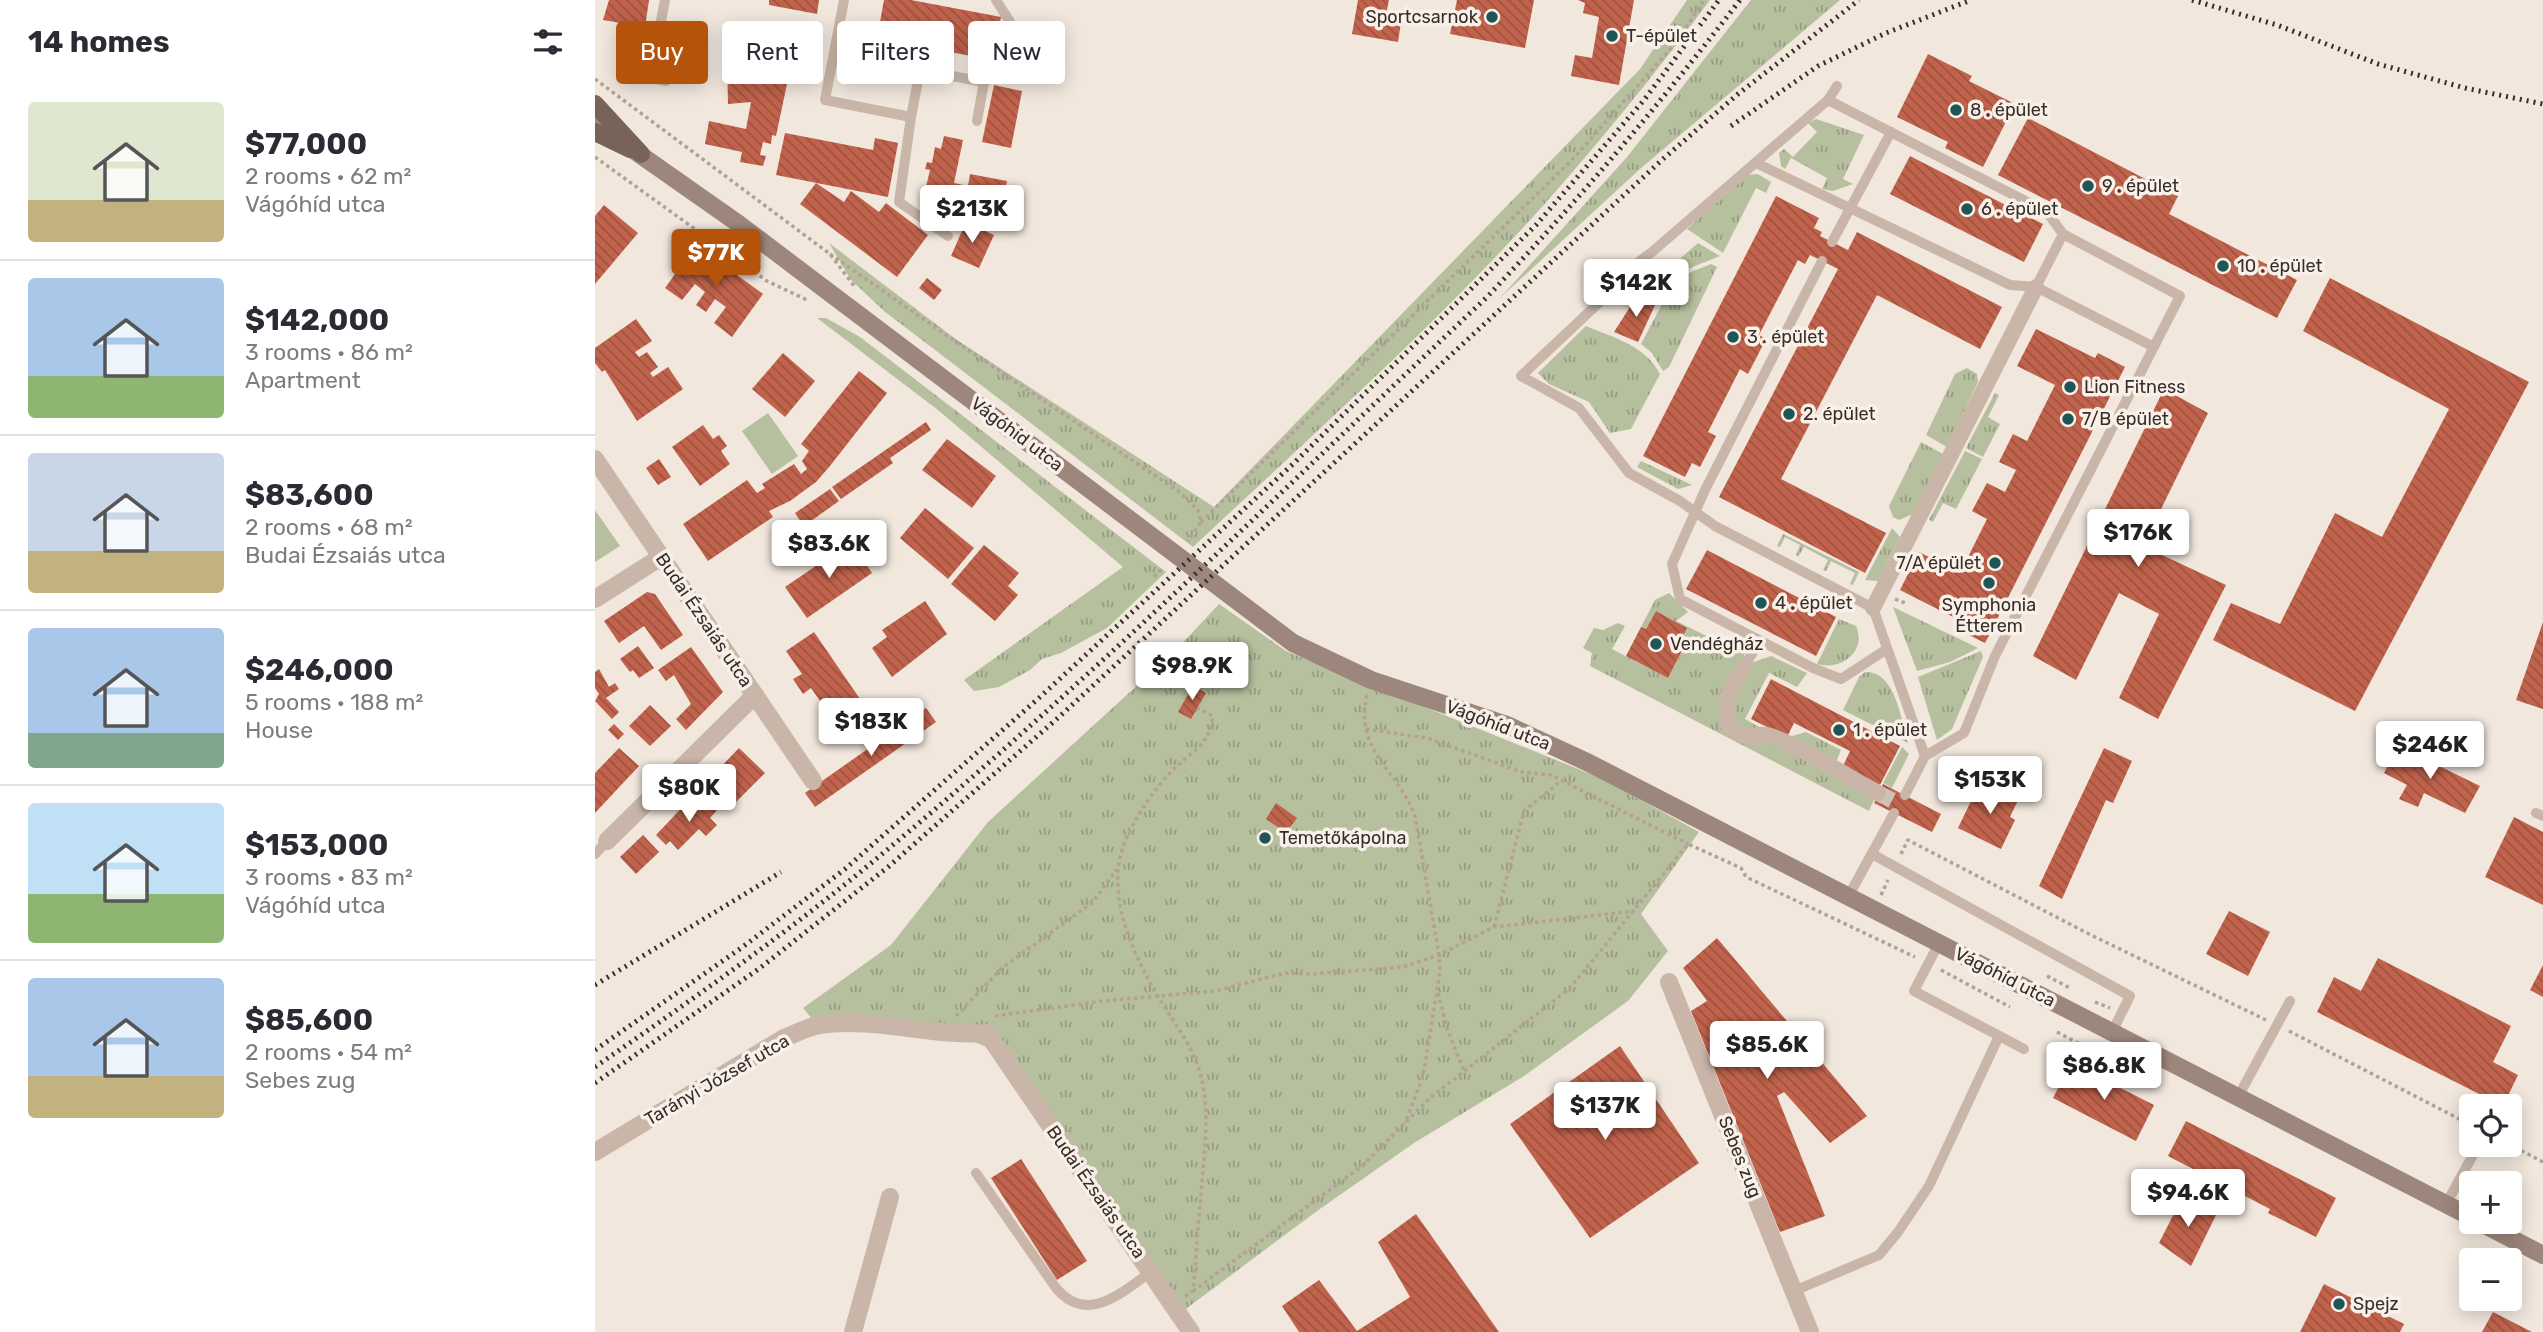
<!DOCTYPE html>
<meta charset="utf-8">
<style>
body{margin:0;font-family:Rubik,sans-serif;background:#f2f2f3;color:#2b2b33;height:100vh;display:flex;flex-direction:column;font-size:26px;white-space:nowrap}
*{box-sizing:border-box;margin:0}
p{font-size:23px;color:#7c7c81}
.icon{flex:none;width:38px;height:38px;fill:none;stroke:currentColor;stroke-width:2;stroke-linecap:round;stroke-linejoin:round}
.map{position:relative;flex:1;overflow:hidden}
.details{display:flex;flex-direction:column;background:#fff;width:595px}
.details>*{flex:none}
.guide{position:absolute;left:21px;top:21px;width:665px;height:63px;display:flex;gap:14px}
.buttons{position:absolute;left:1864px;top:1094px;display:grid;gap:14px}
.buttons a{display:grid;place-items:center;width:63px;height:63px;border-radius:7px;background:#fff;box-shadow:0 4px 18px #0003;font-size:35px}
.price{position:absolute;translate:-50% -60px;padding:0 16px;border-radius:7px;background:#fff;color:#222;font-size:23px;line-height:46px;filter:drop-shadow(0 2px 4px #0008)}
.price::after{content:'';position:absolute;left:50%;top:42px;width:21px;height:16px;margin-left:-10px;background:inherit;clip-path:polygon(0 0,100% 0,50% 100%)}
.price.current{background:#b45309;color:#fff}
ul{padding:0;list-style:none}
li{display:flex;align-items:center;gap:21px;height:175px;padding:0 28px}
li+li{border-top:2px solid #e1e1e2}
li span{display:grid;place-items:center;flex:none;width:196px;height:140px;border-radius:7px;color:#555}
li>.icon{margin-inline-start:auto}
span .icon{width:84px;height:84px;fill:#fffc;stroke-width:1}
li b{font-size:30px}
h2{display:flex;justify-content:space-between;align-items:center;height:84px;padding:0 28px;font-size:30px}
.chip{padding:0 24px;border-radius:7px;background:#fff;box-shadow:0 4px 18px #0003;font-size:24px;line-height:63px}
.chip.current{background:#b45309;color:#fff}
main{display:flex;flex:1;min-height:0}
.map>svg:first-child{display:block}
.grass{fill:url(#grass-tufts)}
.pitch{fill:#b6c09e}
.building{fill:url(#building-back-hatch)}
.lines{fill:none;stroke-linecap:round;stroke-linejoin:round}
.pedestrian-tunnel{stroke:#ccc2b9;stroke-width:16;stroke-dasharray:16 8;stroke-linecap:butt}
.path{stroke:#b5a094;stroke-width:3.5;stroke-dasharray:3.5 3.5;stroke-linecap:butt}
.service{stroke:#c9b6a9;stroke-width:10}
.pedestrian{stroke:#c9b6a9;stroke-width:16}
.minor{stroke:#c9b6a9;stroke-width:18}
.secondary{stroke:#9d867b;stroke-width:18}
.primary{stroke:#78635b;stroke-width:18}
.rail{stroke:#372d29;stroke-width:5;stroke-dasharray:2 5;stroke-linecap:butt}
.poi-dot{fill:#205556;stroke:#f9f1e9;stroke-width:2.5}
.labels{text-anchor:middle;stroke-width:7;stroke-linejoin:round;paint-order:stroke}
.poi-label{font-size:18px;fill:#372d29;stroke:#f9f1e9;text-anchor:start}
.street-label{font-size:18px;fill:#372d29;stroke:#f9f1e9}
</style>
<main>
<section class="details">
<h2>14 homes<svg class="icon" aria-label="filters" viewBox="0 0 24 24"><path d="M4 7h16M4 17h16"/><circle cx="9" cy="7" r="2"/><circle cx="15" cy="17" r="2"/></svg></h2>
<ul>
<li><span style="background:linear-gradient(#dfe7d0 70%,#c2b280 0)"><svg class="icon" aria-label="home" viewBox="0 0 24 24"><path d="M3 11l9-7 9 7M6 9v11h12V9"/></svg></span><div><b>$77,000</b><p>2 rooms · 62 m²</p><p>Vágóhíd utca</p></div></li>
<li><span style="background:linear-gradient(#a9c7e8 70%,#8fb573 0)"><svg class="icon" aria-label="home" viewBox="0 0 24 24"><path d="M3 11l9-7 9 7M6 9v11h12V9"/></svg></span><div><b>$142,000</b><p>3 rooms · 86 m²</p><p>Apartment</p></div></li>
<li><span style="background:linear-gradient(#c9d6e8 70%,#c2b280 0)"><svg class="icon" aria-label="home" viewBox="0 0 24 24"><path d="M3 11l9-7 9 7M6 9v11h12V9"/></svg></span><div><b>$83,600</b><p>2 rooms · 68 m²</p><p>Budai Ézsaiás utca</p></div></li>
<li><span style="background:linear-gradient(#a9c7e8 75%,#7fa58c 0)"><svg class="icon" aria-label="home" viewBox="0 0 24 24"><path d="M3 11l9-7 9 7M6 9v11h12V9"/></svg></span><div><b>$246,000</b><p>5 rooms · 188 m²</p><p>House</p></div></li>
<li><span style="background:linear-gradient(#bfe0f5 65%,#8fb573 0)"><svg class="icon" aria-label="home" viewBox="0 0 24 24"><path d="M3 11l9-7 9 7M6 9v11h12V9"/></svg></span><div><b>$153,000</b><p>3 rooms · 83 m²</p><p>Vágóhíd utca</p></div></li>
<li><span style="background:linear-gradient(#a9c7e8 70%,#c2b280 0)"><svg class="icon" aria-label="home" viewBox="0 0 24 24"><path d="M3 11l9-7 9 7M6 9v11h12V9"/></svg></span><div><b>$85,600</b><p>2 rooms · 54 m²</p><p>Sebes zug</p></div></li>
</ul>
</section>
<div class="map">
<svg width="1948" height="1332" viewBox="0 0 1948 1332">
<defs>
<pattern id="grass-tufts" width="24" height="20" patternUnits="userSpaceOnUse" patternTransform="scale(1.75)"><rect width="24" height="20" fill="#b6c09e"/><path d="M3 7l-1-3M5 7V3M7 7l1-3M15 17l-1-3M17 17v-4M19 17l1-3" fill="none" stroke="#959c81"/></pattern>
<pattern id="building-back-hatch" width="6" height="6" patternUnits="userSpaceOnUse" patternTransform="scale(1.75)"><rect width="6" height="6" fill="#c1634c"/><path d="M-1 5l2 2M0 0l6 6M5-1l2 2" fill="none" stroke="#9e523f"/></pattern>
</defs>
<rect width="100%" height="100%" fill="#f1e7dd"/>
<g class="grass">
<path d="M1092 0H1115C1059 76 1000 148 937 218 831 334 712 440 598 547L289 311 256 280 234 243 362 340 619 507 1045 69Z"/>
<polygon points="1156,0 1245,0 1045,169 905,298 1032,157"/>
<polygon points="1221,119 1269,135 1248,179 1258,184 1238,191 1227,189 1232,178 1196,158 1190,169 1186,166 1184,153 1189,149 1198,157 1222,132 1213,123"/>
<polygon points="1163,174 1176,182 1171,193 1161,188 1128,253 1092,229 1150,175"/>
<polygon points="1103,243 1125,256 1090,270 1074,283 1061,303 1042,296"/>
<polygon points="1116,264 1122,267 1074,367 1068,371 1057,353 1046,344 1076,287 1096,272"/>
<polygon points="222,318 231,318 265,337 571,572 512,628 466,653 447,659 435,670 404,687 379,691 369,680 528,567 343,410"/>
<path d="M991 326C1019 338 1050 345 1065 374L1036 429 1015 433 994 402 954 384 943 373Z"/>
<polygon points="1372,368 1382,374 1383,382 1352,447 1331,435 1360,374"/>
<polygon points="1400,393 1404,395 1393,417 1405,424 1388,457 1371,448"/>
<polygon points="1326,442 1348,454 1318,514 1304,520 1298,517 1294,506"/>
<polygon points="1370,451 1387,459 1361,509 1348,503 1338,522 1334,520"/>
<polygon points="1046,461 1097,485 1083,489 1042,467"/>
<polygon points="1297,528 1305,537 1283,581 1270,580"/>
<polygon points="1188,534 1264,572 1258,585 1255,584 1260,573 1236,561 1231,571 1228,570 1233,560 1209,547 1203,557 1201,555 1205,545 1190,537 1185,547 1182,546"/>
<polygon points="1074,593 1093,612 1081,621 1130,645 1143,636 1150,653 1127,725 1172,740 1280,797 1274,811 995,666 997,653 988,648 999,628 1008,630 1023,623 1030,626 1017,649 1073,678 1088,650 1083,646 1092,628 1061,611 1051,629 1046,627 1060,600"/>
<polygon points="624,604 691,651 1008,779 1104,832 1046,914 1073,951 1033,1001 929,1076 819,1143 722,1211 584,1314 405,1053 364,1035 222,1025 208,1008 296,945 393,822 583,648"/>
<polygon points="1298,607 1383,648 1355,662 1322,671"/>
<path d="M1244 619 1261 626C1272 652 1246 671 1222 664Z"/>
<polygon points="1386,651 1388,657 1357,729 1342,740 1323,677"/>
<polygon points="1176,656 1212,673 1202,687 1174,673 1150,719 1170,730 1159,732 1137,722 1137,701 1156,663"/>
<path d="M1270 672C1301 671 1306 720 1313 743L1248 710 1264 677Z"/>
<polygon points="1211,732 1246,750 1241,762 1194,737"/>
<polygon points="1307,747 1314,754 1297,788 1288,783"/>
</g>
<g class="pitch">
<polygon points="173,413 203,456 177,474 147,431"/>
<polygon points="0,510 25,546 0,562"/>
</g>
<g class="building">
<polygon points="14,0 54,0 50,27 8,20"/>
<polygon points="174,0 224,0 222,14 174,5"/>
<polygon points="289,0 316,0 406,17 397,60 282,38"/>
<polygon points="763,0 794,0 790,19 806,22 803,42 757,34"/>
<polygon points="862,0 939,0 930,48 855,34"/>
<polygon points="983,0 1039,0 1024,85 976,76 980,55 997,58 1004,17 988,13 990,3"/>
<polygon points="174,21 204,27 181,136 177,135 176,144 168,142 165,155 171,156 168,166 145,162 147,152 110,144 114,121 151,129 156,102 133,104 132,58 159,58 158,72 162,73"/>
<polygon points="420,34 439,37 430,84 412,81"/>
<polygon points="1333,54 1377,76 1374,81 1420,104 1388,167 1350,148 1353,142 1302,117"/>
<polygon points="399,85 427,91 416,148 387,142"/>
<polygon points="1433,118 1583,196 1574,214 1702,280 1682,318 1403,175"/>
<polygon points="190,133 278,150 280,138 303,143 293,197 181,175"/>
<polygon points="349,136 368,140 359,183 373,186 375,174 412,181 404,220 367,213 372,192 357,189 352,211 335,208 339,189 331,187 335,170 330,169 332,162 337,163 340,147 346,149"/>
<polygon points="1315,156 1448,224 1429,262 1295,194"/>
<polygon points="221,183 249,202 256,191 284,212 291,203 333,235 302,277 205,204"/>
<polygon points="1181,196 1224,218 1219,228 1227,232 1225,236 1253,250 1262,232 1407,307 1385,349 1282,295 1186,479 1291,533 1270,573 1124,497 1243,269 1215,255 1210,264 1203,260 1164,335 1171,339 1153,374 1145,369 1113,432 1121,436 1105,467 1097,463 1090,477 1048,456"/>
<polygon points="9,205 43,233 0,284 0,216"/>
<polygon points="371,222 399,235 384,268 356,256"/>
<polygon points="101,245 168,294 137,337 119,323 131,307 120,299 111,312 101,305 110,292 100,284 87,300 70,288"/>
<polygon points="332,278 347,290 339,300 324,288"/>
<polygon points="1735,278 1934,382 1760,711 1618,640 1636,603 1685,624 1740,513 1787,537 1854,409 1708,331"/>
<polygon points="1042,296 1061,303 1043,342 1019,332"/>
<polygon points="41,319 57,341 40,352 44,357 52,352 63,367 55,373 58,377 73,367 88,389 42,421 10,370 7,372 0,363 0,348"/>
<polygon points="1441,329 1500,358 1503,353 1530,367 1390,643 1360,628 1364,620 1305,590 1324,552 1365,573 1392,519 1377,511 1392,483 1410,492 1421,470 1404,462 1418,434 1432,441 1460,385 1422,366"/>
<polygon points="188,353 220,381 190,417 157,389"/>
<polygon points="264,371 292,393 235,466 221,482 195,501 174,511 178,517 113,561 88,524 152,480 162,493 170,488 167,484 199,464 206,474 212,469 207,461 214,451 206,444"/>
<polygon points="1569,389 1613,413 1548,546 1631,585 1563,719 1524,698 1564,614 1524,593 1481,680 1438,656"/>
<polygon points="331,422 336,430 295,458 298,463 246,499 237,487"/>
<polygon points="108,425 118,439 124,435 132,446 126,451 135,464 105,486 77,447"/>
<polygon points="352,439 401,476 377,508 327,470"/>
<polygon points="64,459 76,477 63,485 51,468"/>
<polygon points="235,489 244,501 209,526 200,513"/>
<polygon points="330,508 379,548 353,579 305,538"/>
<polygon points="256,542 277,573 212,618 190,587"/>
<polygon points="389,545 424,573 413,586 423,595 400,621 356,584"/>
<polygon points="1112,550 1241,617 1221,656 1091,589"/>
<polygon points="52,592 60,594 88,635 66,650 49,626 24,643 9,621"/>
<polygon points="330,601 352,634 297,677 277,648 292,637 287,630"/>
<polygon points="1061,611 1092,628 1083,646 1088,649 1073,678 1031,656 1046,627 1051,629"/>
<polygon points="1948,622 1948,709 1921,700"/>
<polygon points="219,632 265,699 237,718 216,688 208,694 198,679 207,674 191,651"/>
<polygon points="43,646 59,668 44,678 38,670 35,672 25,659"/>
<polygon points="96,647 128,692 91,730 81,719 96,704 79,675 71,681 63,670"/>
<polygon points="4,669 14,687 20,683 24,689 11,698 24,712 17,719 0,701 4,694 0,688 0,672"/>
<polygon points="1176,679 1305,746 1285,785 1248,766 1255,751 1199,723 1192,737 1156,719"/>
<polygon points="598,686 611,693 596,719 583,712"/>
<polygon points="55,705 76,726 55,746 34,726"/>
<polygon points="331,708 341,722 220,807 210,793"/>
<polygon points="19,724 29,734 23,740 13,730"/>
<polygon points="1803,746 1885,786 1870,813 1829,793 1823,807 1804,799 1812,785 1789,773"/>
<polygon points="24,748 44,766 0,813 0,773"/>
<polygon points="144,748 170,773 139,804 114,779"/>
<polygon points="1509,748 1537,761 1518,803 1511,800 1467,899 1444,886"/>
<polygon points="1392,783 1424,798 1415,817 1420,820 1406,849 1363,828 1377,799 1383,802"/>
<polygon points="1288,784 1346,814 1337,832 1279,803"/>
<polygon points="95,799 106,810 116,799 125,807 115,818 122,825 111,836 104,829 83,850 75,841 71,845 61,835"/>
<polygon points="681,803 702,818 691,833 671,819"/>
<polygon points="1919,817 1948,832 1948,905 1890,877"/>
<polygon points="48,835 64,852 41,874 25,857"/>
<polygon points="1634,911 1675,932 1653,976 1611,954"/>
<polygon points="1122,938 1272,1116 1235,1143 1189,1092 1182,1096 1230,1216 1185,1232 1096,1011 1112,1001 1088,968"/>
<polygon points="1783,958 1916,1026 1898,1062 1923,1075 1908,1106 1722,1012 1739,977 1766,991"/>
<polygon points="1948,965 1948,997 1935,990"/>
<polygon points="1025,1046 1104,1163 995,1238 915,1124"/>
<polygon points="1476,1063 1559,1105 1541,1141 1458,1098"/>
<polygon points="1591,1121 1741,1198 1721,1237 1673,1213 1675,1209 1573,1156"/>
<polygon points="426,1159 492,1261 462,1280 396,1178"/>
<polygon points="1589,1194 1623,1211 1596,1266 1564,1243"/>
<polygon points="821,1214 904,1332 704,1332 687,1306 724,1280 762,1331 815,1297 783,1242"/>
<polygon points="1729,1284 1809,1324 1805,1332 1705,1332"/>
<polygon points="1898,1312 1937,1332 1887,1332"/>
</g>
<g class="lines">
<polyline class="pedestrian-tunnel" points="1283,793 1304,804"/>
<g class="path">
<polyline points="0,79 235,254 260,287"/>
<polyline points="0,157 172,281 214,301"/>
<polyline points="235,254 354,337 583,491 603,510 606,522 593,541"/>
<polyline points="606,522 976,161 1080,44 1109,0"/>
<polyline points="559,577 569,567"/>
<polyline points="1300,599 1310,603"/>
<path d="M772 695C758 750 804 771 820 816L844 955 845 972 828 1076 810 1123"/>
<polyline points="771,729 832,738 927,772 956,775 1093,844"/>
<polyline points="1306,854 1313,840 1494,934 1671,1020"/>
<polyline points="1286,895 1293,880"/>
<polyline points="899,927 929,811 966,781"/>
<polyline points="1346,970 1415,1007"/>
<polyline points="1452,976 1475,988"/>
<polyline points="843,993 853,1031 869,1071"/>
<polyline points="1500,1002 1515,1008"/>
<polyline points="361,1016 407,968 498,902 522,869"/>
<polyline points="400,1016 508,1001 620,991 690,973 717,974 808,967 844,955 899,927 1039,911"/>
<polyline points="1694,1031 1876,1125"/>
<polyline points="1462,1032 1502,1053 1506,1045"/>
<polyline points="1914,1144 1948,1162"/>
<polyline points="598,1291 767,1166 835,1098 975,988 1093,844 1146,868 1151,877 1320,957"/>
<path d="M590 1296 598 1291C601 1263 602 1234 605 1206 608 1163 617 1111 604 1069 595 1041 576 1019 562 995 540 956 520 915 523 870 525 836 559 787 583 765 603 747 613 745 618 716L602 708"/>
</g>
<g class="service">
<polyline points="64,32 79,65 78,77 71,81 61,79 57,67 70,0"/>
<polyline points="239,54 325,70 316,117 230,100 249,0"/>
<polyline points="325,70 389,82 406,72 415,22 401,0"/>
<polyline points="1242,86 1233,100 1057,252 1034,269 1010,297 926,376 984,408 1034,473 1085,501 1120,526 1278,608 1330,756"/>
<polyline points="1233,100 1452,212 1468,234 1585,296 1400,656 1369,733 1330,756 1310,795"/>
<polyline points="316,117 304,202 353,236"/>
<polyline points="382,121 389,82"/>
<polyline points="1161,163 1415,285 1441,287 1559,347"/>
<polyline points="1237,242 1296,132"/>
<polyline points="1227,261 1110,490 1077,564 1085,599 1218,668 1246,679 1292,649"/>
<polyline points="1441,287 1468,234"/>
<polyline points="1148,668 1165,641"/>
<polyline points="1941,813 1948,816"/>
<polyline points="0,854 12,841"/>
<polyline points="1277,854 1535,996 1517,1032"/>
<polyline points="1253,897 1299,813"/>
<polyline points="1344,943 1319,991 1429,1049"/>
<polyline points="1643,1097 1695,1001"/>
<path d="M381 1173 461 1288C492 1325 526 1293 556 1272"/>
<polyline points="1851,1204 1884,1144"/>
<polyline points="1199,1291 1284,1255 1303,1232 1334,1186 1404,1036"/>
</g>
<g class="pedestrian">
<polyline points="1278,608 1441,287"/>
<path d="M1148 668 1132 697V724C1153 746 1158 730 1176 736 1213 750 1249 775 1283 793"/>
</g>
<g class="minor">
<polyline points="0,459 218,781"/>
<polyline points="0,599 66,557"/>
<polyline points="12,841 160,695"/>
<polyline points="1074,982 1215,1332"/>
<path d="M0 1152 189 1038C200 1034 212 1027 224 1025 280 1017 337 1037 392 1033L596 1332"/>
<polyline points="258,1332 295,1197"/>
</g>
<g class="secondary">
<polyline points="0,123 141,222 698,643 776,680 912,725 994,763 1876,1217"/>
<polyline points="1884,1222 1948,1255"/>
</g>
<g class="primary">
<polyline points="0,104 46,154"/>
<polyline points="0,132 35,149"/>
</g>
<g class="rail">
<polyline points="1597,0 1682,25 1783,64 1870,88 1948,104"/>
<polyline points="1136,126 1223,66 1291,33 1376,0"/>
<polyline points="0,985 186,872"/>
<polyline points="0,1050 149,946 250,869 445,697 698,464 941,225 1049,100 1124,0"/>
<path d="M0 1067C88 1006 175 945 258 878 479 697 683 494 891 298 981 203 1065 104 1145 0"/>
<polyline points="0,1083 165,968 293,867 464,717 1068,159 1143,94 1264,0"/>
</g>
</g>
<g class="poi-dot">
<circle cx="897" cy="17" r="7"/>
<circle cx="1017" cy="36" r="7"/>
<circle cx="1361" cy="110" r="7"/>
<circle cx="1493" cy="186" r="7"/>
<circle cx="1372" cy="209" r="7"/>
<circle cx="1628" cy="266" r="7"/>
<circle cx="1138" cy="337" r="7"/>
<circle cx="1475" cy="387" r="7"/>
<circle cx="1194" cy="414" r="7"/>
<circle cx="1473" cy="419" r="7"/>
<circle cx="1400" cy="563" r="7"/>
<circle cx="1394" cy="583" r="7"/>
<circle cx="1166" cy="603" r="7"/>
<circle cx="1061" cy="644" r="7"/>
<circle cx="1244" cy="730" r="7"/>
<circle cx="670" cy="838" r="7"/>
<circle cx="1744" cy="1304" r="7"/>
</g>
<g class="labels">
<g class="poi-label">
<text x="883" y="23" text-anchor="end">Sportcsarnok</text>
<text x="1031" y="42">T-épület</text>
<text x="1375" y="116">8 . épület</text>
<text x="1507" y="192">9 . épület</text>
<text x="1386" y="215">6 . épület</text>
<text x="1642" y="272">10 . épület</text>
<text x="1152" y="343">3 . épület</text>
<text x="1489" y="393">Lion Fitness</text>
<text x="1208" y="420">2. épület</text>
<text x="1487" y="425">7/B épület</text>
<text x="1386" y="569" text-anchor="end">7/A épület</text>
<text x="1180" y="609">4 . épület</text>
<text x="1394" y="611" text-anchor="middle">Symphonia<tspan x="1394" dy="21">Étterem</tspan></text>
<text x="1075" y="650">Vendégház</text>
<text x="1258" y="736">1 . épület</text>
<text x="684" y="844">Temetőkápolna</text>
<text x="1758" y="1310">Spejz</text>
</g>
<g class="street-label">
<text transform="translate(422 434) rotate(37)" y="6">Vágóhíd utca</text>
<text transform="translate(109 620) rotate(56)" y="6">Budai Ézsaiás utca</text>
<text transform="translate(903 725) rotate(21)" y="6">Vágóhíd utca</text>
<text transform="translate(1410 977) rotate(27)" y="6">Vágóhíd utca</text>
<text transform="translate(122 1080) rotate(-30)" y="6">Tarányi József utca</text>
<text transform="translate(1145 1157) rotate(68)" y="6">Sebes zug</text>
<text transform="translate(501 1192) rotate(55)" y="6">Budai Ézsaiás utca</text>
</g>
</g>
</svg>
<div class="buttons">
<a><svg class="icon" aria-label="locate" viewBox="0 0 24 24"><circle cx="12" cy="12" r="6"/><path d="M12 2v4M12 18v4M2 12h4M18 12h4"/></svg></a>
<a>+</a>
<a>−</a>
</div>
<b class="price" style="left:377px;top:245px">$213K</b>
<b class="price current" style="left:121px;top:289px">$77K</b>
<b class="price" style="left:1041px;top:319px">$142K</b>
<b class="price" style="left:1543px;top:569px">$176K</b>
<b class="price" style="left:234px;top:580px">$83.6K</b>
<b class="price" style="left:597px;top:702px">$98.9K</b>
<b class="price" style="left:276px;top:758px">$183K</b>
<b class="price" style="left:1835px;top:781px">$246K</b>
<b class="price" style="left:1395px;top:816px">$153K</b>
<b class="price" style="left:94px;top:824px">$80K</b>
<b class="price" style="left:1172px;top:1081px">$85.6K</b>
<b class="price" style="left:1509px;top:1102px">$86.8K</b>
<b class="price" style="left:1010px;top:1142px">$137K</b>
<b class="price" style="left:1593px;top:1229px">$94.6K</b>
<div class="guide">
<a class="chip current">Buy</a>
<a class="chip">Rent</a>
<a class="chip">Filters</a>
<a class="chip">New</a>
</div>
</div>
</main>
